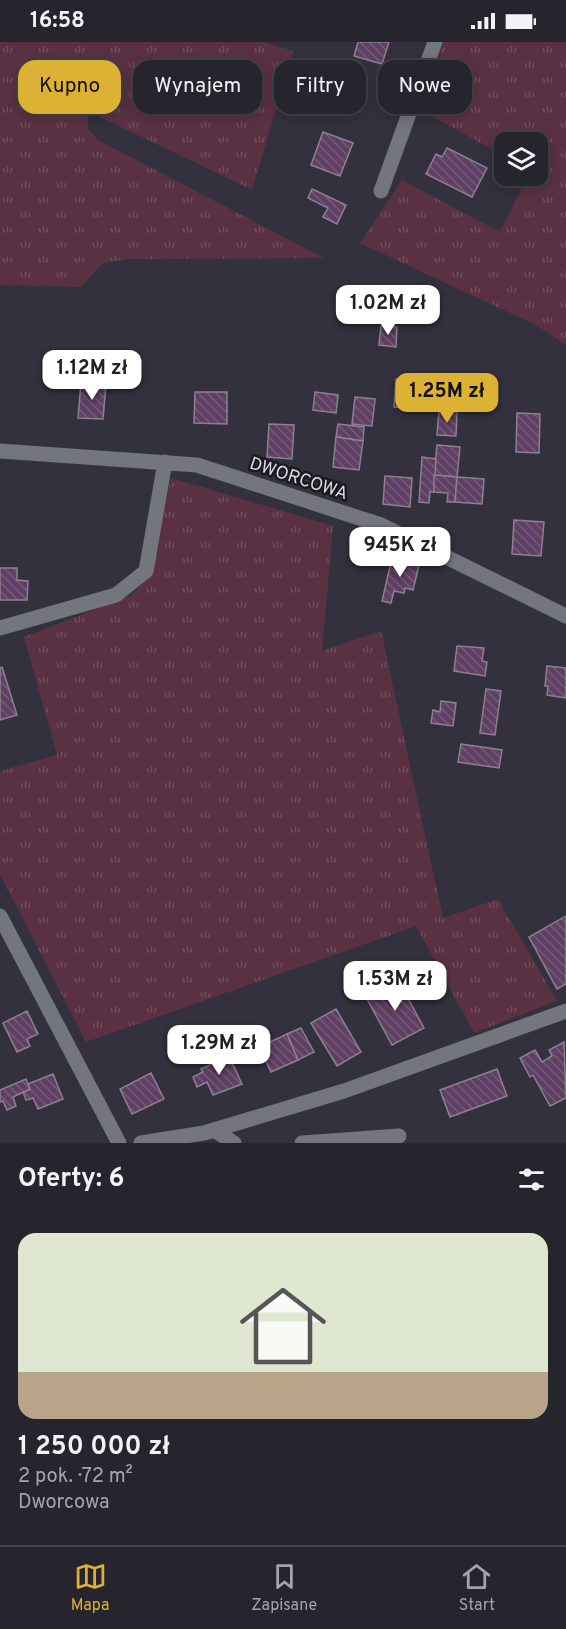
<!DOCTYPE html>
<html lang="pl">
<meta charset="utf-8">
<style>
body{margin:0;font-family:Overpass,sans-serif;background:#2e2d36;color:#f1f3f6;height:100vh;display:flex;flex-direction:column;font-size:22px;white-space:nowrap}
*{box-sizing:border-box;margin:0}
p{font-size:20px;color:#a4a5aa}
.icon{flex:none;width:33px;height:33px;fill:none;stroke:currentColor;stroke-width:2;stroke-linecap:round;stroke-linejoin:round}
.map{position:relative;height:1101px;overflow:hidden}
.drawer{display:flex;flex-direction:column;background:#26252e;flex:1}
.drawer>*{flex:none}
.banner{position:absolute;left:18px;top:18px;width:531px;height:54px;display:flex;gap:12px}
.buttons{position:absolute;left:494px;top:90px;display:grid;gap:12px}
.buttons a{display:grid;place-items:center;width:54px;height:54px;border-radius:12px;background:#26252e;box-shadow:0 3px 15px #0003,0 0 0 2px #42424a;font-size:30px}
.price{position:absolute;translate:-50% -51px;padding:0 14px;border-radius:12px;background:#fff;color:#222;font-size:20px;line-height:39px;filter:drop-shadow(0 2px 3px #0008)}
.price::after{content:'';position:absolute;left:50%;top:36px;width:18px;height:14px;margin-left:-9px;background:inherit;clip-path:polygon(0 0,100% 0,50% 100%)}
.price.current{background:#ddb133;color:#111}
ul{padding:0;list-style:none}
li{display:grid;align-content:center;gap:12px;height:318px;padding:0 18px}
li+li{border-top:2px solid #42424a}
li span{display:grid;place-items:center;height:186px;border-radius:18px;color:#555}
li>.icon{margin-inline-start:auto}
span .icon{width:108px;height:108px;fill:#fffc;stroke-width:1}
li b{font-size:26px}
h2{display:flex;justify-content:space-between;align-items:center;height:72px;padding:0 18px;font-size:26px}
.pill{padding:0 21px;border-radius:18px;background:#26252e;box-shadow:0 3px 15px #0003,0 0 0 2px #42424a;font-size:21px;line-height:54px}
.pill.current{background:#ddb133;color:#111}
.status{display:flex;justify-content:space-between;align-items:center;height:42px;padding:0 30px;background:#26252e;direction:ltr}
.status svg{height:16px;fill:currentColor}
.dock{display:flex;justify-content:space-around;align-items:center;height:84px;border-top:2px solid #42424a;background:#26252e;font-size:16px;color:#a4a5aa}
.dock a{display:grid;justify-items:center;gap:3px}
.dock .current{color:#ddb133}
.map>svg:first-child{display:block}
.grass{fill:url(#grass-tufts)}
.building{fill:url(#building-back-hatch);stroke:#8c818d;stroke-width:1.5}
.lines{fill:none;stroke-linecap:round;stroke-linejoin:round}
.minor{stroke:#73767c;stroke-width:15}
.labels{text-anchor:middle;stroke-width:5;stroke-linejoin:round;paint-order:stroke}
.street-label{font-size:18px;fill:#dcdbe3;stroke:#1b1a20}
</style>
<div class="status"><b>16:58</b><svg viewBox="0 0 49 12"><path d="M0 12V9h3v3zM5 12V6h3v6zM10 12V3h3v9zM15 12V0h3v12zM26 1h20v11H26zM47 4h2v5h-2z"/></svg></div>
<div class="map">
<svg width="566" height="1101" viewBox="0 0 566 1101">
<defs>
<pattern id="grass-tufts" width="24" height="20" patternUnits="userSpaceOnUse" patternTransform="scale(1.5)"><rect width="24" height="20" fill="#5a3142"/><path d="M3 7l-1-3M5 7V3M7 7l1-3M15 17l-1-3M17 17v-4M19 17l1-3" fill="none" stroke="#714e5d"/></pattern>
<pattern id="building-back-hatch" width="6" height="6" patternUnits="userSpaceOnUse" patternTransform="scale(1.5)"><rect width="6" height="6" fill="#5f3f63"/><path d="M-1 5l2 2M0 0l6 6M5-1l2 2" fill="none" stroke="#755a79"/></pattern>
</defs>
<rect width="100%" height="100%" fill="#33313e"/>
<g class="grass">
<polygon points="0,0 264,0 293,9 252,148 88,69 88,87 98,98 324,216 126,217 103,221 81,245 0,243"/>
<polygon points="444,0 566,0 566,303 538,284 360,201 402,138 500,190 528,134 537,134 537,100 504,100 504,114 421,68"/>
<polygon points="171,436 333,484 322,609 381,589 443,876 498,857 557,959 474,991 416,884 86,1000 0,832 0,729 57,713 24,595 132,553 150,533"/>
</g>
<g class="building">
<polygon points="358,0 389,0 382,22 354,14"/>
<polygon points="329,28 356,37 348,61 321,52"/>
<polygon points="323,90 353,101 340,134 311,123"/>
<polygon points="447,106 487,126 472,155 426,132 436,112 442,115"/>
<polygon points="312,147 346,163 337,182 323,175 328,166 308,156"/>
<polygon points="381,284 397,285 396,305 379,303"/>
<polygon points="396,337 425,339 423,367 394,365"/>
<polygon points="81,340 106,342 103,377 78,376"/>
<polygon points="195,350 227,350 227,382 194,381"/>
<polygon points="315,350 338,353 336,371 313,368"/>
<polygon points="355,355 375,357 372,384 352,382"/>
<polygon points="439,369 457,370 456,394 437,393"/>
<polygon points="517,371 540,372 539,411 516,410"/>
<polygon points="269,382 294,383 292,417 267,415"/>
<polygon points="338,382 364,385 363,399 336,395"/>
<polygon points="336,395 363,399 359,428 333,425"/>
<polygon points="437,403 460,405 457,435 434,433"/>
<polygon points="422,415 436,417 434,450 430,450 429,461 419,460"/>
<polygon points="434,433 457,435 455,460 447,460 448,451 434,450"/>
<polygon points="385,434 412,436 410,465 383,462"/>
<polygon points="457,435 484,437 482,462 455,460"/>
<polygon points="514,478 544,480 541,514 512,512"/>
<polygon points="392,516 419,523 413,548 405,546 404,551 394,549 391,561 382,559"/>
<polygon points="0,526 17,526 17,538 28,539 27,558 0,558"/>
<polygon points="457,604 484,606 482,619 487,620 485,634 454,629"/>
<polygon points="547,624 566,626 566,656 547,653 548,644 545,644"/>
<polygon points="2,625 17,673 0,678 0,626"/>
<polygon points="486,647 501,649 495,693 480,691"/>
<polygon points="441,659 456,661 453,684 431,681 433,668 440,670"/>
<polygon points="461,702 502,708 499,726 458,720"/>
<polygon points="566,874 566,942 557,947 529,895"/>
<polygon points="398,938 424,986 392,1003 366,955"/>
<polygon points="336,967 361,1010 337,1024 311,981"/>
<polygon points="27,969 38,992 27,997 30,1004 17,1010 3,981"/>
<polygon points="301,986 314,1010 298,1018 287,992"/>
<polygon points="287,992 298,1018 271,1030 259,1005"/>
<polygon points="564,1000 566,1056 550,1064 533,1033 530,1035 520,1016 535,1008 542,1020 552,1014 549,1008"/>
<polygon points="229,1014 242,1042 213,1053 207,1040 197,1045 193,1035 203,1030 201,1027"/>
<polygon points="497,1027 507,1054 450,1075 440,1048"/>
<polygon points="151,1031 164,1057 132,1072 120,1047"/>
<polygon points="53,1032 63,1057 38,1067 33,1056 26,1058 23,1050 30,1047 28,1042"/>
<polygon points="26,1037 30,1047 13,1055 16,1064 7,1068 3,1059 0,1060 0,1048"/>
</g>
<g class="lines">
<g class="minor">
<polyline points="381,149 435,0"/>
<polyline points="0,409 197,423 381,483 566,574"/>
<polyline points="0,586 116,553 146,529 165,420"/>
<polyline points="0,874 119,1101"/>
<polyline points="214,1088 234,1101"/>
<polyline points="141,1101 204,1091 344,1049 566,969"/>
<polyline points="302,1101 399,1094"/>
</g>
</g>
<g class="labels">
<g class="street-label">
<text transform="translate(299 436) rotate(18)" y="6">DWORCOWA</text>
</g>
</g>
</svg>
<div class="buttons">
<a><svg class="icon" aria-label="layers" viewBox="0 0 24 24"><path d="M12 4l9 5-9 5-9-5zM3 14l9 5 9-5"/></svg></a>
</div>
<b class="price" style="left:388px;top:294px">1.02M zł</b>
<b class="price" style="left:92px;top:359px">1.12M zł</b>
<b class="price current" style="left:447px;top:382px">1.25M zł</b>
<b class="price" style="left:400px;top:536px">945K zł</b>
<b class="price" style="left:395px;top:970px">1.53M zł</b>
<b class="price" style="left:219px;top:1034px">1.29M zł</b>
<div class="banner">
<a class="pill current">Kupno</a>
<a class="pill">Wynajem</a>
<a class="pill">Filtry</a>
<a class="pill">Nowe</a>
</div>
</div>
<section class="drawer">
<h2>Oferty: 6<svg class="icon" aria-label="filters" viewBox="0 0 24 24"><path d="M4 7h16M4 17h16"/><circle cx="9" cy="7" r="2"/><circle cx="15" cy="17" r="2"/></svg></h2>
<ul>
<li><span style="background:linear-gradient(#dfe7d0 75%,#b9a48a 0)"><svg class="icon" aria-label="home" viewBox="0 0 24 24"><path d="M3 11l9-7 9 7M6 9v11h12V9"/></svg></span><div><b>1 250 000 zł</b><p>2 pok. · 72 m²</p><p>Dworcowa</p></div></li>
</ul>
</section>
<nav class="dock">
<a class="current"><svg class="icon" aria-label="map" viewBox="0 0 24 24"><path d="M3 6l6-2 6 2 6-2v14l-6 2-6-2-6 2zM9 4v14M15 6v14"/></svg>Mapa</a>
<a><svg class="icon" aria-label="saved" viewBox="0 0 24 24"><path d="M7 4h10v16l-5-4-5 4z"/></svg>Zapisane</a>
<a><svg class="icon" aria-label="home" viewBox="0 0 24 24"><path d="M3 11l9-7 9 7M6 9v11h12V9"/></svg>Start</a>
</nav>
